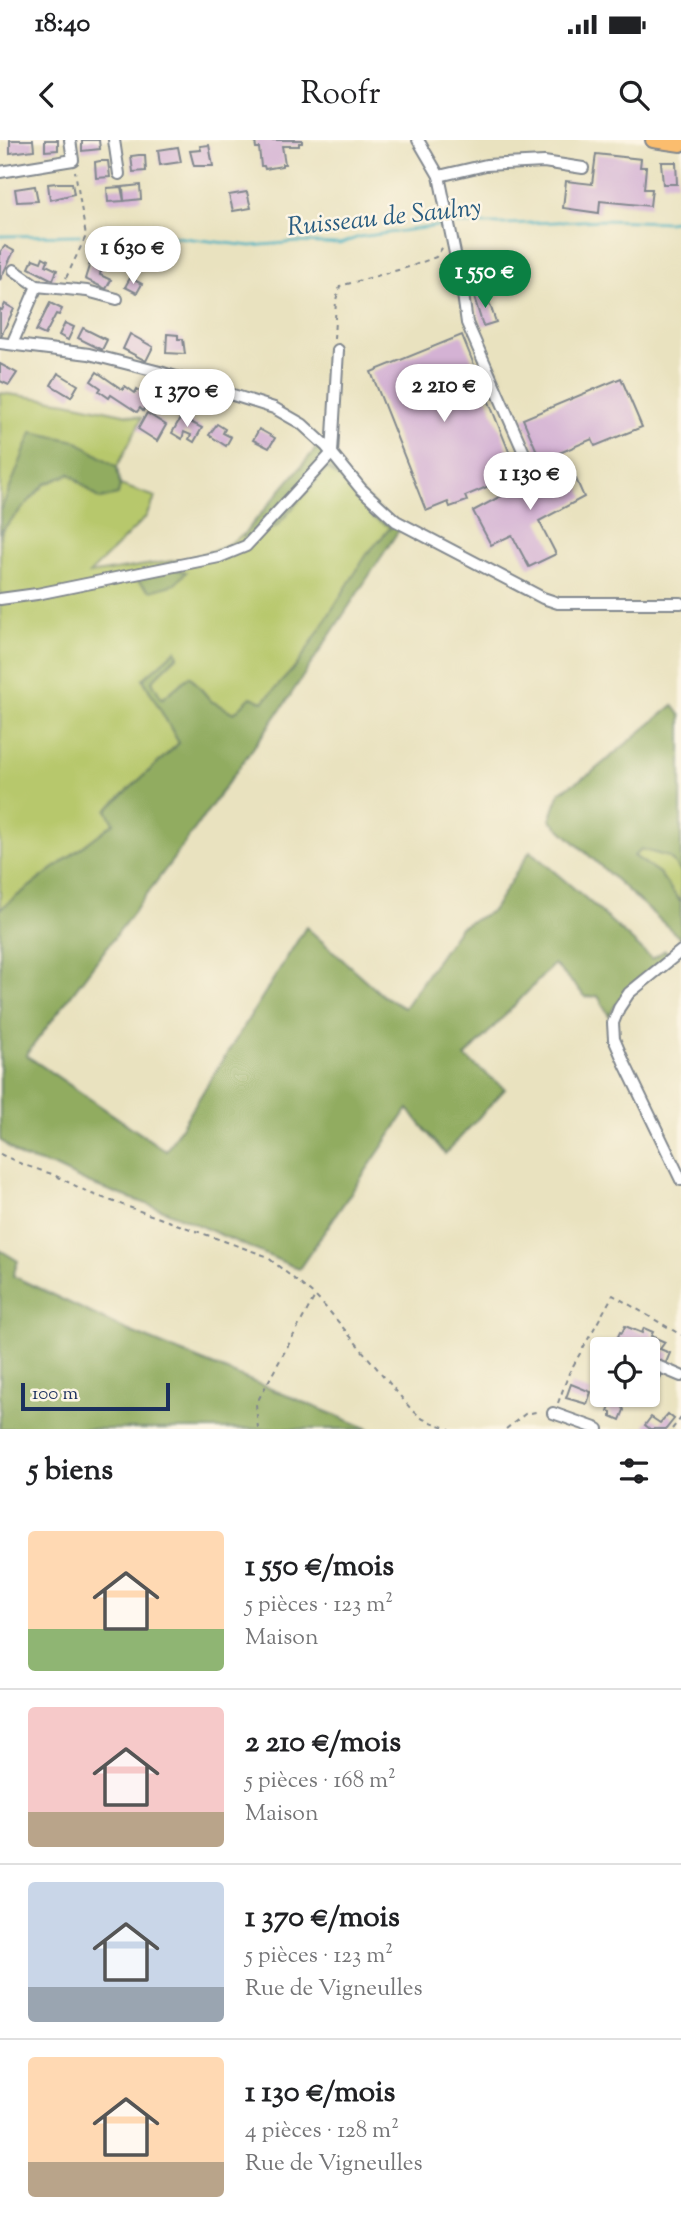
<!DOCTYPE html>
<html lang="fr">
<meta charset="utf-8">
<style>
body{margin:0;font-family:"Sorts Mill Goudy",serif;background:#f2f2f2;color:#202124;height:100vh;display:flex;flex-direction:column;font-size:26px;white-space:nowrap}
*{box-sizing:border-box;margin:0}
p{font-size:23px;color:#757577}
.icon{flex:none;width:38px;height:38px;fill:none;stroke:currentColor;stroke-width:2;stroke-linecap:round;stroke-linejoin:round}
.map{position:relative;height:1289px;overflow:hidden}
.panel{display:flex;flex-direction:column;background:#fff;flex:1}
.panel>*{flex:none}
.buttons{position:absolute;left:590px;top:1197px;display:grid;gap:14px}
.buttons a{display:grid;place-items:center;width:70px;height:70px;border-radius:7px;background:#fff;box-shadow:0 2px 5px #0004;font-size:35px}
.scale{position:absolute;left:21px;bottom:18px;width:149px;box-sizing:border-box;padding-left:7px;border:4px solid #1b2f5e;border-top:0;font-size:19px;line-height:24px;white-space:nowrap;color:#1b2f5e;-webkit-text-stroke:5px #fcf5e5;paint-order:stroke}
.price{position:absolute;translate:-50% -60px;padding:0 16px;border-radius:24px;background:#fff;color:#222;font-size:23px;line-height:46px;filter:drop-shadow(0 2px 4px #0008)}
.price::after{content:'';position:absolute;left:50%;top:42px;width:21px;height:16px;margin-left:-10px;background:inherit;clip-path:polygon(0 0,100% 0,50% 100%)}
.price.active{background:#0b8043;color:#fff}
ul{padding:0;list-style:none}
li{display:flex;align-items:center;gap:21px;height:175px;padding:0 28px}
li+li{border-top:2px solid #e0e0e0}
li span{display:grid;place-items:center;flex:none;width:196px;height:140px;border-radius:7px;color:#555}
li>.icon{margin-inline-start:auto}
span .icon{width:84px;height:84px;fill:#fffc;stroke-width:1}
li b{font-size:30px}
h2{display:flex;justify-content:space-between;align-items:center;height:84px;padding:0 28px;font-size:30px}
.status{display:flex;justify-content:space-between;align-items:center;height:49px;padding:0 35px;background:#fff;direction:ltr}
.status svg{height:19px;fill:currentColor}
header{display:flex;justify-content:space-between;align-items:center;height:91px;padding:0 28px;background:#fff;font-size:32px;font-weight:600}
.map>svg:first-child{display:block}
.green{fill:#b7c86c;stroke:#697c65;stroke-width:2}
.forest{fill:#91ac60;stroke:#566e5f;stroke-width:2}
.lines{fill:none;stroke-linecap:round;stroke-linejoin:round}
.stream{stroke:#42afc0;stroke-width:2.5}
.building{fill:#d4b2d4}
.minor-casing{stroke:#82888e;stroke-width:14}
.major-casing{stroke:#82888e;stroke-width:18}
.path{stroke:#82888e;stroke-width:2;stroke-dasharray:5 5;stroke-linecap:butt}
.minor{stroke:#fff;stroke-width:10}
.major{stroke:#fbbd6e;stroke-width:14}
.labels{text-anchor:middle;stroke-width:5;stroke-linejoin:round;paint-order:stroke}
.water-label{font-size:26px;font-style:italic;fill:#295c80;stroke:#fcf5e5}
</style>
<div class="status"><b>18:40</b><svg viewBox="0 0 49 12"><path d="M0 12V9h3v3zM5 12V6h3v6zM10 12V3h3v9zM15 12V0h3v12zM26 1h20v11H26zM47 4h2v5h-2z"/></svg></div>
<header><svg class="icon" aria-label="back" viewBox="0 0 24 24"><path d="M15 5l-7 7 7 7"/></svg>Roofr<svg class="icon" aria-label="search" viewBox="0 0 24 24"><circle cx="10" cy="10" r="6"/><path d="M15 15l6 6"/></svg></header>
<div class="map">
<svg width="681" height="1289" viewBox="0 0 681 1289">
<rect width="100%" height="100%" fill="#fcf5e5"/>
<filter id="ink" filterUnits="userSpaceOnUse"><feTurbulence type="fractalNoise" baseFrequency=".0143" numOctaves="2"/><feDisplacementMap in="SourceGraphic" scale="14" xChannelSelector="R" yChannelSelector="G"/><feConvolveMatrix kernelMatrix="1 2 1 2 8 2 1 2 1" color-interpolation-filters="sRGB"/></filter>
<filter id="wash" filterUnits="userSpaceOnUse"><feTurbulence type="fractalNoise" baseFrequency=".00686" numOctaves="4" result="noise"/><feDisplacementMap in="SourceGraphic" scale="28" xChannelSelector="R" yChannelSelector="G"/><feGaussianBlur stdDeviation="1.57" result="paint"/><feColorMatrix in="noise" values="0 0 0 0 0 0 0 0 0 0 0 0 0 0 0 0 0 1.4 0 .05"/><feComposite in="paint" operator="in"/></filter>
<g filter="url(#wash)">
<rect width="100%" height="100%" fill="#e9e2bf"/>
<g class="green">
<polygon points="0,253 67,262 142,278 117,327 76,301 0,373"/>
<polygon points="327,328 347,344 354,344 391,387 367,415 298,524 263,562 234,574 211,561 190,536 162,559 151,541 178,516 143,539 179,603 107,670 114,683 0,769 0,399 2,390 45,344 70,334 100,359 117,355 120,345 156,357 145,378 89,434 185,419 220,409 243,395 245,400 277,386"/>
<polygon points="641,709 669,717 681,732 681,763 659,733 634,716"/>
</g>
<g class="forest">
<polygon points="32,292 76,301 117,327 120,345 118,355 100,359 70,334 45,344 2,390 0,399 0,373"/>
<polygon points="319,305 354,344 347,344 327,328 277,386 245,400 243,395"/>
<path d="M362 353 399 390 284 565 171 722 26 915 166 1011 306 787 382 855 404 868 460 787 492 771 530 711 590 762 652 819 665 810 670 815C646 833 624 849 609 876L598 856 586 857 554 824 465 917 505 949 445 1014 408 969 299 1129 166 1071 88 1043 55 1027 21 1017 0 1000V769L114 683 107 670 179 603 143 539 176 510 178 515 152 541 162 559 190 536 211 561 234 573 251 557 263 562 298 524 367 414 391 387 373 378 358 358Z"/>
<polygon points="168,427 186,432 175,444 151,451 136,440 138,433"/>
<polygon points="673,565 681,576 681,732 669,717 641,709 634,716 659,733 681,763 681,799 550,680 560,652 591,633"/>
<polygon points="0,1110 18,1121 13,1136 124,1189 369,1289 0,1289"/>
</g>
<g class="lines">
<g class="stream">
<polyline points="452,84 506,84 604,80 668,82 681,80"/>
<polyline points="92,95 151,94 251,106 297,102 340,104 359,97 446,85"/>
<polyline points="0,96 80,95"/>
</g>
</g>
<g id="blocks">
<g class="building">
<polygon points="10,0 33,0 34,10 10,13"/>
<polygon points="45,0 58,0 58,10 45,11"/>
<polygon points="82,0 99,0 100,9 82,11"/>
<polygon points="259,0 302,0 302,3 299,3 299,6 282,6 285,24 282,24 282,26 265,29 264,26 261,26 259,8 256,8 255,2"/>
<polygon points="209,5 213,26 194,26 190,11 201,10 200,6"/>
<polygon points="178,7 181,22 160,25 158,10"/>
<polygon points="596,14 641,19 640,27 646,27 644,49 652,49 650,66 600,61 599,73 563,68 566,41 592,44"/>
<polygon points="139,15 145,15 146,31 133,32 131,16"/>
<polygon points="100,21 108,21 110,37 96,38 95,22"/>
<polygon points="661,22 676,22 677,44 663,44"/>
<polygon points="57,43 72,43 74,54 50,60 48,44"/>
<polygon points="140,45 141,59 124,61 123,47"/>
<polygon points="35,46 38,61 17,62 15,49"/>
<polygon points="121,47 124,61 108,62 107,48"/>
<polygon points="247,52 251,68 233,71 229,55"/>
<polygon points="5,106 14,111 0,140 0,112"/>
<polygon points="43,117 48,120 46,125 57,130 53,140 29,128 33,119 41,122"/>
<polygon points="90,123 101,128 100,135 111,140 106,149 85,139"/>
<polygon points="130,138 142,144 137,153 125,147"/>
<polygon points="486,153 496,182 483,186 474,157"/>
<polygon points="50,163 62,169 59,175 56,174 45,195 36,191"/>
<polygon points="5,164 14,169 0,198 0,169 2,170"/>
<polygon points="65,183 74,187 68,200 59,195"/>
<polygon points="83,188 107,200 102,210 78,198"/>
<polygon points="130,194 153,207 146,221 123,209"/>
<polygon points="167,194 178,195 178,199 183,199 185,214 166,213"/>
<polygon points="462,195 518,334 465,356 467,361 450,367 448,362 426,371 371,232"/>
<polygon points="0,224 17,233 9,245 0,241"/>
<polygon points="97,232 123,250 125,246 135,253 137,249 151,258 154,253 162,258 156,269 147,264 143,271 140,268 137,272 111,255 109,258 99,251 101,248 91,241"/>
<polygon points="58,233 78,245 71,257 51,245"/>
<polygon points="621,238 642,287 595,306 592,299 541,321 523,279"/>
<polygon points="147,273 166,285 157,301 138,289"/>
<polygon points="181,277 202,288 194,302 189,299 191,295 184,292 182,299 172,293"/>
<polygon points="217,284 225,289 223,293 231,297 226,306 209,295"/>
<polygon points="259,289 275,298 269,308 253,300"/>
<polygon points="569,323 584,357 539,381 556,414 529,427 512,395 491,405 473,371 527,342"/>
<polygon points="625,1186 642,1193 644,1188 653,1192 651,1196 665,1202 660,1209 670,1213 665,1225 650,1219 653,1212 634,1201 630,1202 627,1209 612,1209 620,1192 622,1193"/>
<polygon points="648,1228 662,1234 657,1246 648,1242"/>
<polygon points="571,1244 591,1252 587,1264 566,1258"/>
<polygon points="612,1261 622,1265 624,1270 620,1280 611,1276 611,1272 608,1271"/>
<polygon points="668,1274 674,1279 666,1289 650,1289 645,1285 651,1277 660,1283"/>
</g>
</g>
</g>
<g filter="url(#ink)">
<use href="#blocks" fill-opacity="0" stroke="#82888e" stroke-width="2"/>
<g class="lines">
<defs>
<g id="minor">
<polyline points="114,0 119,34"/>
<polyline points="418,0 439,36 462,147 467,183 532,331"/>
<polyline points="0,32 73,20 70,0"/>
<polyline points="439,36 486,25 544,22 583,28"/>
<polyline points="14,130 37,146 87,151 117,159"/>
<polyline points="0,203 89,214 160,232 274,268 302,284 326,306 361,349 396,381 543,458 558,463 681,463"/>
<polyline points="12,204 37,146"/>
<polyline points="0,459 37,454 219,417 246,406 332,313 338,210"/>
<polyline points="681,811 629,853 619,868 613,883 614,899 624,922 681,1040"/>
<polyline points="648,1222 681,1236"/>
<polyline points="553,1273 598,1289"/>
</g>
<polyline id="major" points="653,0 681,4"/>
</defs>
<use href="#minor" class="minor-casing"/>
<use href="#major" class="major-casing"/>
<g class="path">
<polyline points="66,138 86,96 75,31"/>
<polyline points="334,199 336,160 340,146 409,127 436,117 444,105"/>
<polyline points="0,1014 24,1025 52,1034 92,1054 266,1116 315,1156 330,1172 411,1269 423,1279 450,1289"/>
<polyline points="558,1263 569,1233 613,1155 681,1195"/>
<polyline points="258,1289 256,1264 314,1158"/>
<polyline points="506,1289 525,1274 541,1271"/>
<polyline points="672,1289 681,1278"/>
</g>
<use href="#minor" class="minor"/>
<use href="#major" class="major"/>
</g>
</g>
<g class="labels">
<g class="water-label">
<text transform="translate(384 76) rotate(-6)" y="9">Ruisseau de Saulny</text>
</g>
</g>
</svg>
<div class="buttons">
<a><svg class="icon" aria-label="locate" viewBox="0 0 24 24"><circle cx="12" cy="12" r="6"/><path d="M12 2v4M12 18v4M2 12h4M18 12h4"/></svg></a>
</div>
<div class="scale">100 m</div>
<b class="price" style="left:133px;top:146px">1 630 €</b>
<b class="price active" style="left:485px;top:170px">1 550 €</b>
<b class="price" style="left:444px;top:284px">2 210 €</b>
<b class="price" style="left:187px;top:289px">1 370 €</b>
<b class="price" style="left:530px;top:372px">1 130 €</b>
</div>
<section class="panel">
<h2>5 biens<svg class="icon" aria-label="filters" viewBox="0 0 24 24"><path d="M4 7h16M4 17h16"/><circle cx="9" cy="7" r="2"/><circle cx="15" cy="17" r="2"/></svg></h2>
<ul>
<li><span style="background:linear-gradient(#ffd9b3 70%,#8fb573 0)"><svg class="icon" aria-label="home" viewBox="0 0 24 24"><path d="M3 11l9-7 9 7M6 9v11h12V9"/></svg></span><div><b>1 550 €/mois</b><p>5 pièces · 123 m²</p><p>Maison</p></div></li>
<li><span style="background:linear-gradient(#f6c9c9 75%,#b9a48a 0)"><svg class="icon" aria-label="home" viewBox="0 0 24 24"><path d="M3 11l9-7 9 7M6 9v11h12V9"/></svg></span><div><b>2 210 €/mois</b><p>5 pièces · 168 m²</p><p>Maison</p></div></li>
<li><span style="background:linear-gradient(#c9d6e8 75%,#9aa5b1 0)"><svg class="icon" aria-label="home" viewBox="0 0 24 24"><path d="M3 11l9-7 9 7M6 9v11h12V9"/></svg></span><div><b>1 370 €/mois</b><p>5 pièces · 123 m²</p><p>Rue de Vigneulles</p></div></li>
<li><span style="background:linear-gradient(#ffd9b3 75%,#b9a48a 0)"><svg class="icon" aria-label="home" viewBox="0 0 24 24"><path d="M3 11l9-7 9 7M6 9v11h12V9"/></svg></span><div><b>1 130 €/mois</b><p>4 pièces · 128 m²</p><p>Rue de Vigneulles</p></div></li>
</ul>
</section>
